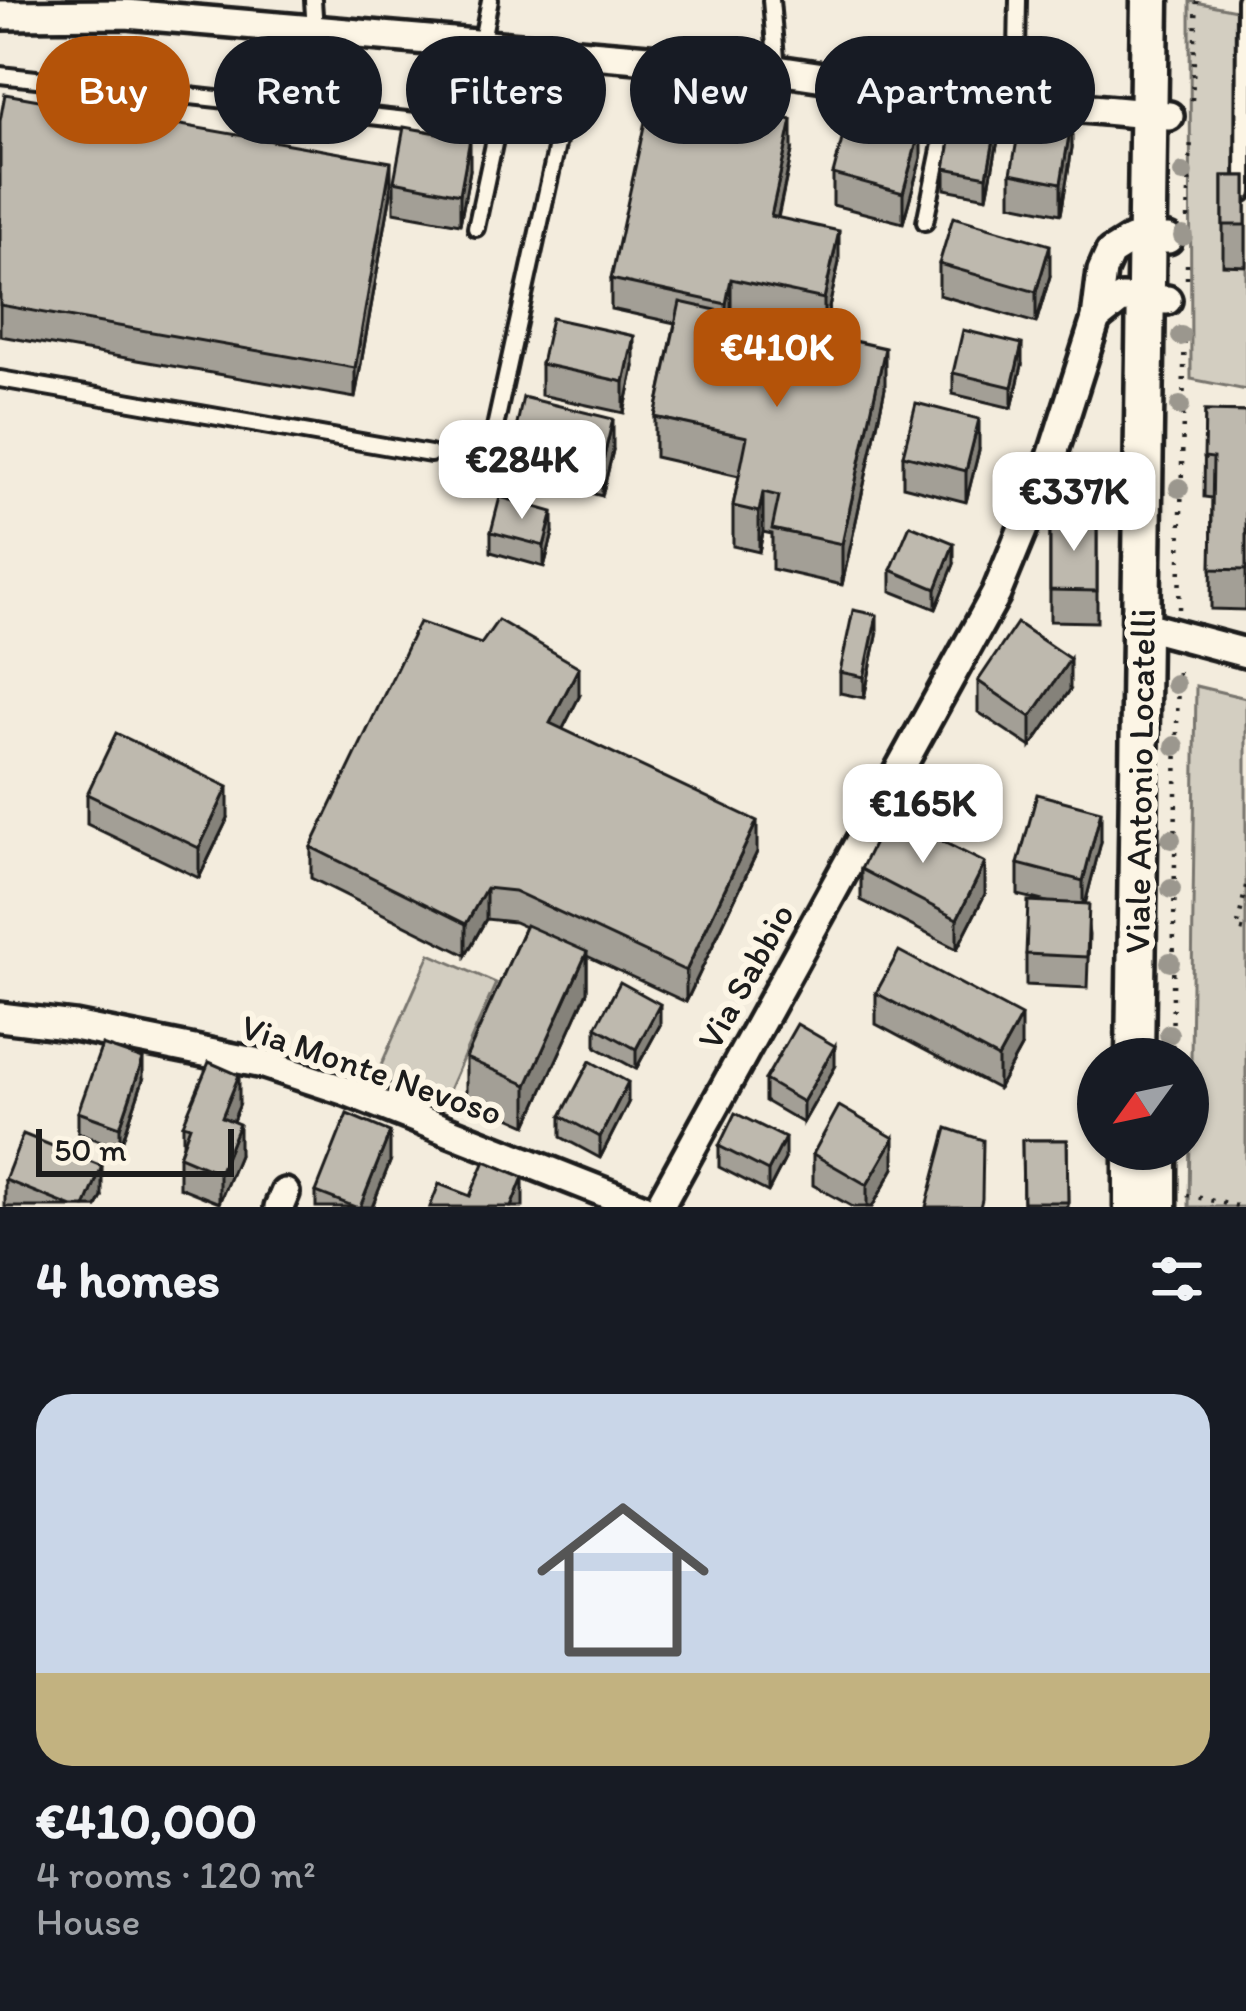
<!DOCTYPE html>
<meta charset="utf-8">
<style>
body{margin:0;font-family:Itim,sans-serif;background:#20242c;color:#f1f3f6;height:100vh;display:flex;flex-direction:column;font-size:45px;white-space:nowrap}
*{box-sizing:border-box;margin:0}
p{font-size:39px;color:#9ea1a6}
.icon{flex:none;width:66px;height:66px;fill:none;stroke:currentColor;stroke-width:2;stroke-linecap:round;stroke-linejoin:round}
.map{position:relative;height:1207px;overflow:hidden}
.side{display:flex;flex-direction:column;background:#171b24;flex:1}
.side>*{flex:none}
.top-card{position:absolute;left:36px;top:36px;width:1176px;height:108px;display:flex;gap:24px}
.needle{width:78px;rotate:237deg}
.tools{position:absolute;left:1077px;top:1038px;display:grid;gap:24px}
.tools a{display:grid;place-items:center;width:132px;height:132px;border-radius:50%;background:#171b24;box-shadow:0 3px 9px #0004;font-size:60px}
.scale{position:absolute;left:36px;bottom:30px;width:198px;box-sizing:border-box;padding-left:12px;border:6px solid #1c1c1c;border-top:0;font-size:33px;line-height:42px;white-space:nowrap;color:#1c1c1c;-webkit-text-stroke:9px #fcf5e5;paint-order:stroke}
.price{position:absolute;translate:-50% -102px;padding:0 27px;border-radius:24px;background:#fff;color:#222;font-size:39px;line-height:78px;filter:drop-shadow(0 3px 6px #0008)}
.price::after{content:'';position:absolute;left:50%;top:72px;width:36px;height:27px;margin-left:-18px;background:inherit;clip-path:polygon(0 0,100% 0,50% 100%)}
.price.selected{background:#b45309;color:#fff}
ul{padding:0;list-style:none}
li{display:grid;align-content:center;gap:24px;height:636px;padding:0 36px}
li span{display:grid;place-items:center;height:372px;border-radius:36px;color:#555}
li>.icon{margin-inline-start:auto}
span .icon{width:216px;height:216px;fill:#fffc;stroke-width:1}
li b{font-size:51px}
h2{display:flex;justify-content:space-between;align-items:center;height:144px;padding:0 36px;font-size:51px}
.tag{padding:0 42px;border-radius:54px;background:#171b24;box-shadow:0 3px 9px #0004;font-size:42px;line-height:108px}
.tag.selected{background:#b45309;color:#fff}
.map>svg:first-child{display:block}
.green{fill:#d3cec1;stroke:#78756e;stroke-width:3}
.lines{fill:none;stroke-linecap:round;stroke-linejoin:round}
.service-casing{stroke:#1c1c1c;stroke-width:22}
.minor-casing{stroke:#1c1c1c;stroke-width:36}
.tertiary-casing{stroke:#1c1c1c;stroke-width:45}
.path{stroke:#1c1c1c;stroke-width:4.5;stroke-dasharray:3 9;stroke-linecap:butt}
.service{stroke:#fcf5e5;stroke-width:14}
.minor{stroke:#fcf5e5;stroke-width:27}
.tertiary{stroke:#fcf5e5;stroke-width:36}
.tree{fill:#9b978e}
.wall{fill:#a39f96;stroke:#1c1c1c;stroke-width:3}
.shaded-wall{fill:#85827a;stroke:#1c1c1c;stroke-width:3}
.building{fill:#beb9ae;stroke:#1c1c1c;stroke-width:3}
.labels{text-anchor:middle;stroke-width:12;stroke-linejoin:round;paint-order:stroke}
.street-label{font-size:36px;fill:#1c1c1c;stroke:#fcf5e5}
</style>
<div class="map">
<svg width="1246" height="1207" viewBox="0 0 1246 1207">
<rect width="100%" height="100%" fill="#f3ecdd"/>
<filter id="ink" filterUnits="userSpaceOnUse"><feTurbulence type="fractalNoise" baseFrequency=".00833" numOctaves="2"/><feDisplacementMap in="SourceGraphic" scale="24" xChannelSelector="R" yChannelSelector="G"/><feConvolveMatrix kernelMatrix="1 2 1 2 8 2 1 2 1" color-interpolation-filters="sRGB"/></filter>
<g filter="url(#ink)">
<g class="green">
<polygon points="1190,1 1246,12 1246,390 1191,379"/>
<polygon points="1196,686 1246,698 1246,1207 1189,1207"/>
<polygon points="430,954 496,983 442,1106 376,1077"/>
</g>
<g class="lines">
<defs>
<g id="service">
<polyline points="313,0 315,30"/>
<polyline points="771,0 777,70"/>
<polyline points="481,45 490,0"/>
<polyline points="0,75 497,130 504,49"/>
<polyline points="1016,103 1018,0"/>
<polyline points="1244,193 1245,0"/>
<polyline points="925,222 951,96"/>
<polyline points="476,228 497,130"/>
<polyline points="0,379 430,454"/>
<polyline points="483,482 577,54"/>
</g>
<g id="minor">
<polyline points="0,15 126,14 777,70 951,96 1169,116"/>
<polyline points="1096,319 1121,299 1167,300"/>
<polyline points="1141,625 1246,653"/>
<polyline points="0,1017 74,1026 264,1064 346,1091 641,1207"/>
<polyline points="279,1207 285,1193"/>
<polyline points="659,1207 996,594 1051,460 1096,319 1102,271 1110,253 1131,240 1168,239"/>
</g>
<g id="tertiary">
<polyline points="1135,1059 1150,0"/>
<polyline points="1133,1207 1133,1149"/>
<polyline points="1158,1207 1158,1149"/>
</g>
</defs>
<use href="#service" class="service-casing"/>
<use href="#minor" class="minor-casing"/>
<use href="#tertiary" class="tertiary-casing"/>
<g class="path">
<polyline points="1192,100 1197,0"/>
<polyline points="1188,219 1191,135"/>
<polyline points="1187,279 1187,255"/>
<polyline points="1179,609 1185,321"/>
<polyline points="1246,886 1237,929 1246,931"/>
<polyline points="1172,1059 1178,663"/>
<polyline points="1187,1195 1241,1207"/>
</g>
<use href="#service" class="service"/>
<use href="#minor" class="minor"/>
<use href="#tertiary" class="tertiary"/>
</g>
<g class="tree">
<circle cx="1183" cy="173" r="10"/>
<circle cx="1183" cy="236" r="10"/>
<circle cx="1181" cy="336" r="10"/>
<circle cx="1180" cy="406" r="10"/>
<circle cx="1179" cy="488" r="10"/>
<circle cx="1175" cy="684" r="10"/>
<circle cx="1175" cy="746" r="10"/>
<circle cx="1171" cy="839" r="10"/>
<circle cx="1171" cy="889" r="10"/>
<circle cx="1170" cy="962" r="10"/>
<circle cx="1169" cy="1034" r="10"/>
</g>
<g class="wall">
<polygon points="0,121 391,193 355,398 0,336"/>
<polygon points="1000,130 987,197 945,189 945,168"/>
<polygon points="1072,148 1061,214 1011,204 1011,173"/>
<polygon points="792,151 778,218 839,262 824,330 731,310 730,314 885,388 842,585 772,569 772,534 763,532 759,552 733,546 733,506 739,476 655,457 655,417 675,323 611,309 611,279"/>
<polygon points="921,158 903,223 833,205 833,174"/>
<polygon points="470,170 460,224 394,212 394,181"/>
<polygon points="1223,176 1246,176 1246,266 1223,265"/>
<polygon points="939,264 1050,276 1036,323 939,295"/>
<polygon points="541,364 634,367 624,413 541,395"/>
<polygon points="1022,365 1012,408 953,394 953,373"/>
<polygon points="1205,411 1246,412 1246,610 1211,609 1212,498 1204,497"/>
<polygon points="513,443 613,450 602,496 513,474"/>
<polygon points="979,450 966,502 903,486 903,455"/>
<polygon points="1050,518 1097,519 1097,622 1050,621"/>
<polygon points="491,532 553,533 544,567 491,552"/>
<polygon points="954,564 936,609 891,591 891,570"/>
<polygon points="877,636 864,698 840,693 840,672"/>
<polygon points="978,681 1070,690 1031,747 978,712"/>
<polygon points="579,697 562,730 757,852 686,1002 587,956 587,992 527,1125 466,1098 466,1058 525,927 514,922 486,919 466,955 311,878 311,847"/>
<polygon points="87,794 228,818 199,878 87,824"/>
<polygon points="1101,842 1085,904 1089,935 1087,988 1026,985 1026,954 1047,902 1018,895 1018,864"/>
<polygon points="861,869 985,894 957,949 861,900"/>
<polygon points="876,993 1021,1047 998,1089 876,1024"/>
<polygon points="660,1025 636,1069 596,1047 596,1027"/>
<polygon points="835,1067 803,1123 765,1101 765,1080"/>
<polygon points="143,1080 120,1148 78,1133 78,1112"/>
<polygon points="628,1103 600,1158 561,1137 561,1116"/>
<polygon points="239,1106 233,1121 239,1155 219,1203 179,1187 179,1156 183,1144 183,1124"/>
<polygon points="1022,1140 1067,1140 1068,1207 1023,1207"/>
<polygon points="719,1146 785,1159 768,1192 719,1167"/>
<polygon points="813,1154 894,1168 872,1207 853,1207 813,1185"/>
<polygon points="390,1162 372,1207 316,1207 316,1192"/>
<polygon points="5,1180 102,1197 97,1207 5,1207"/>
</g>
<g class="shaded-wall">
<polygon points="1000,109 1000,130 987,197 987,176"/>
<polygon points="1072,118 1072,148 1061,214 1061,183"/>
<polygon points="792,120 792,151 771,247 771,216"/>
<polygon points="921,127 921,158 903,223 903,193"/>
<polygon points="470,139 470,170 460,224 460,194"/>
<polygon points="391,162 391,193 355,398 355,368"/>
<polygon points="839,231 839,262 824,330 824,299"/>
<polygon points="1050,245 1050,276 1036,323 1036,292"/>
<polygon points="731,279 731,310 726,334 726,304"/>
<polygon points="634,336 634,367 624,413 624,382"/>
<polygon points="1022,344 1022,365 1012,408 1012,387"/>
<polygon points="885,348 885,388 842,585 842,544"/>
<polygon points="613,419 613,450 602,496 602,465"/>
<polygon points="979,419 979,450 966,502 966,471"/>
<polygon points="763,492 763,532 759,552 759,512"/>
<polygon points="553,512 553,533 544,567 544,546"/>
<polygon points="954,543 954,564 936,609 936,589"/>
<polygon points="877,615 877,636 864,698 864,677"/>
<polygon points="1070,659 1070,690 1031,747 1031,717"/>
<polygon points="579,667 579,697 550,754 550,723"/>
<polygon points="228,787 228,818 199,878 199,848"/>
<polygon points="1101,811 1101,842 1083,912 1083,881"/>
<polygon points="757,821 757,852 686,1002 686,971"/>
<polygon points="985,863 985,894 957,949 957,919"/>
<polygon points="486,888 486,919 466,955 466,924"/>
<polygon points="587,952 587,992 527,1125 527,1085"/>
<polygon points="660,1004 660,1025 636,1069 636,1049"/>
<polygon points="1021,1016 1021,1047 998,1089 998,1058"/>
<polygon points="835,1046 835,1067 803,1123 803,1102"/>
<polygon points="143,1059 143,1080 120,1148 120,1127"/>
<polygon points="239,1075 239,1106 222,1148 222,1117"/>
<polygon points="628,1082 628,1103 600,1158 600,1137"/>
<polygon points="239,1124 239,1155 219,1203 219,1173"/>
<polygon points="390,1132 390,1162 372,1207 360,1207"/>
<polygon points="785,1138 785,1159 768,1192 768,1171"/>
<polygon points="894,1138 894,1168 872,1207 867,1207 867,1185"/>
<polygon points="102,1166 102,1197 97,1207 85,1207"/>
<polygon points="523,1177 523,1207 511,1207"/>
</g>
<g class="building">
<polygon points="652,89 792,120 771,216 839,231 824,299 731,279 726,304 611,279"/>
<polygon points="5,94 391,162 355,368 0,305 0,121"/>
<polygon points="958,101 1000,109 987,176 945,168"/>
<polygon points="1023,108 1072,118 1061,183 1011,173"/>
<polygon points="850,109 921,127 903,193 833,174"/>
<polygon points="404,127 470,139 460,194 394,181"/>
<rect x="1223" y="176" width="23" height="49"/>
<polygon points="953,217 1050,245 1036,292 939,264"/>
<polygon points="680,302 885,348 842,544 772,529 779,496 763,492 759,512 733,506 747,437 655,417"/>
<polygon points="551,318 634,336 624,382 541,364"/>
<polygon points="963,330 1022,344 1012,387 953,373"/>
<polygon points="523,397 613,419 602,465 513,443"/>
<polygon points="916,403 979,419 966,471 903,455"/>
<polygon points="1205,411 1246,412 1246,570 1211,569 1213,458 1204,457"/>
<polygon points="500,497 553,512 544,546 491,532"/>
<polygon points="1050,518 1097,519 1097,591 1050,590"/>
<polygon points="910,525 954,543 936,589 891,570"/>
<polygon points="853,610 877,615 864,677 840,672"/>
<polygon points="498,620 579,667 550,723 757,821 686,971 514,891 486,888 466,924 311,847 419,622 481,644"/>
<polygon points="1017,623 1070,659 1031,717 978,681"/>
<polygon points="116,733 228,787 199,848 87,794"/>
<polygon points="1037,794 1101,811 1083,881 1018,864"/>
<polygon points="888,814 985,863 957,919 861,869"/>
<polygon points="1028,901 1089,904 1087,957 1026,954"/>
<polygon points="526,925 587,952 527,1085 466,1058"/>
<polygon points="899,951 1021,1016 998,1058 876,993"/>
<polygon points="620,982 660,1004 636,1049 596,1027"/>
<polygon points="797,1024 835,1046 803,1102 765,1080"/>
<polygon points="102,1045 143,1059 120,1127 78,1112"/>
<polygon points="590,1061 628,1082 600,1137 561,1116"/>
<polygon points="209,1062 239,1075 222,1117 239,1124 219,1173 179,1156 190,1126 183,1124"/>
<polygon points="839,1106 894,1138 867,1185 813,1154"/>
<polygon points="735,1113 785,1138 768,1171 719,1146"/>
<polygon points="347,1114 390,1132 360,1207 355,1207 316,1192"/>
<polygon points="947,1128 983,1140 982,1199 980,1207 926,1207"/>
<polygon points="23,1134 102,1166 85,1207 72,1207 5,1180"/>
<polygon points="1022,1140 1067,1140 1068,1202 1023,1202"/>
<polygon points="485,1161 523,1177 511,1207 430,1207 439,1184 470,1196"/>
</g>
</g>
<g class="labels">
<g class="street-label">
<text transform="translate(1139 781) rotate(-89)" y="13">Viale Antonio Locatelli</text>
<text transform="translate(745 976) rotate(-61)" y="13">Via Sabbio</text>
<text transform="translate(372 1069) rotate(19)" y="13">Via Monte Nevoso</text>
</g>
</g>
</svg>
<div class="tools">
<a><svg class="needle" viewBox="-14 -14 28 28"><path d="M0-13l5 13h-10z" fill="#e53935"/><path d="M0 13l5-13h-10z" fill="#9ea1a6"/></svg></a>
</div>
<div class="scale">50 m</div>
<b class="price selected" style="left:777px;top:410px">€410K</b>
<b class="price" style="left:522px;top:522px">€284K</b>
<b class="price" style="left:1074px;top:554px">€337K</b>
<b class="price" style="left:923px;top:866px">€165K</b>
<div class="top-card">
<a class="tag selected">Buy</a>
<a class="tag">Rent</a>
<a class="tag">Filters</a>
<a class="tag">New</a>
<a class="tag">Apartment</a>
</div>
</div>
<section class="side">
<h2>4 homes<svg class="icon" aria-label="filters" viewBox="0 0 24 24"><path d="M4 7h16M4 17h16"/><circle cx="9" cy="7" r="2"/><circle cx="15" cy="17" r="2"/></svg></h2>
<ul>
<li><span style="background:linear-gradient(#c9d6e8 75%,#c2b280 0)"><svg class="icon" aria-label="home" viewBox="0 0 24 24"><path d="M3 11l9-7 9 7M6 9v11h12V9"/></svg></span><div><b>€410,000</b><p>4 rooms · 120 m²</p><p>House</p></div></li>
</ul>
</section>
